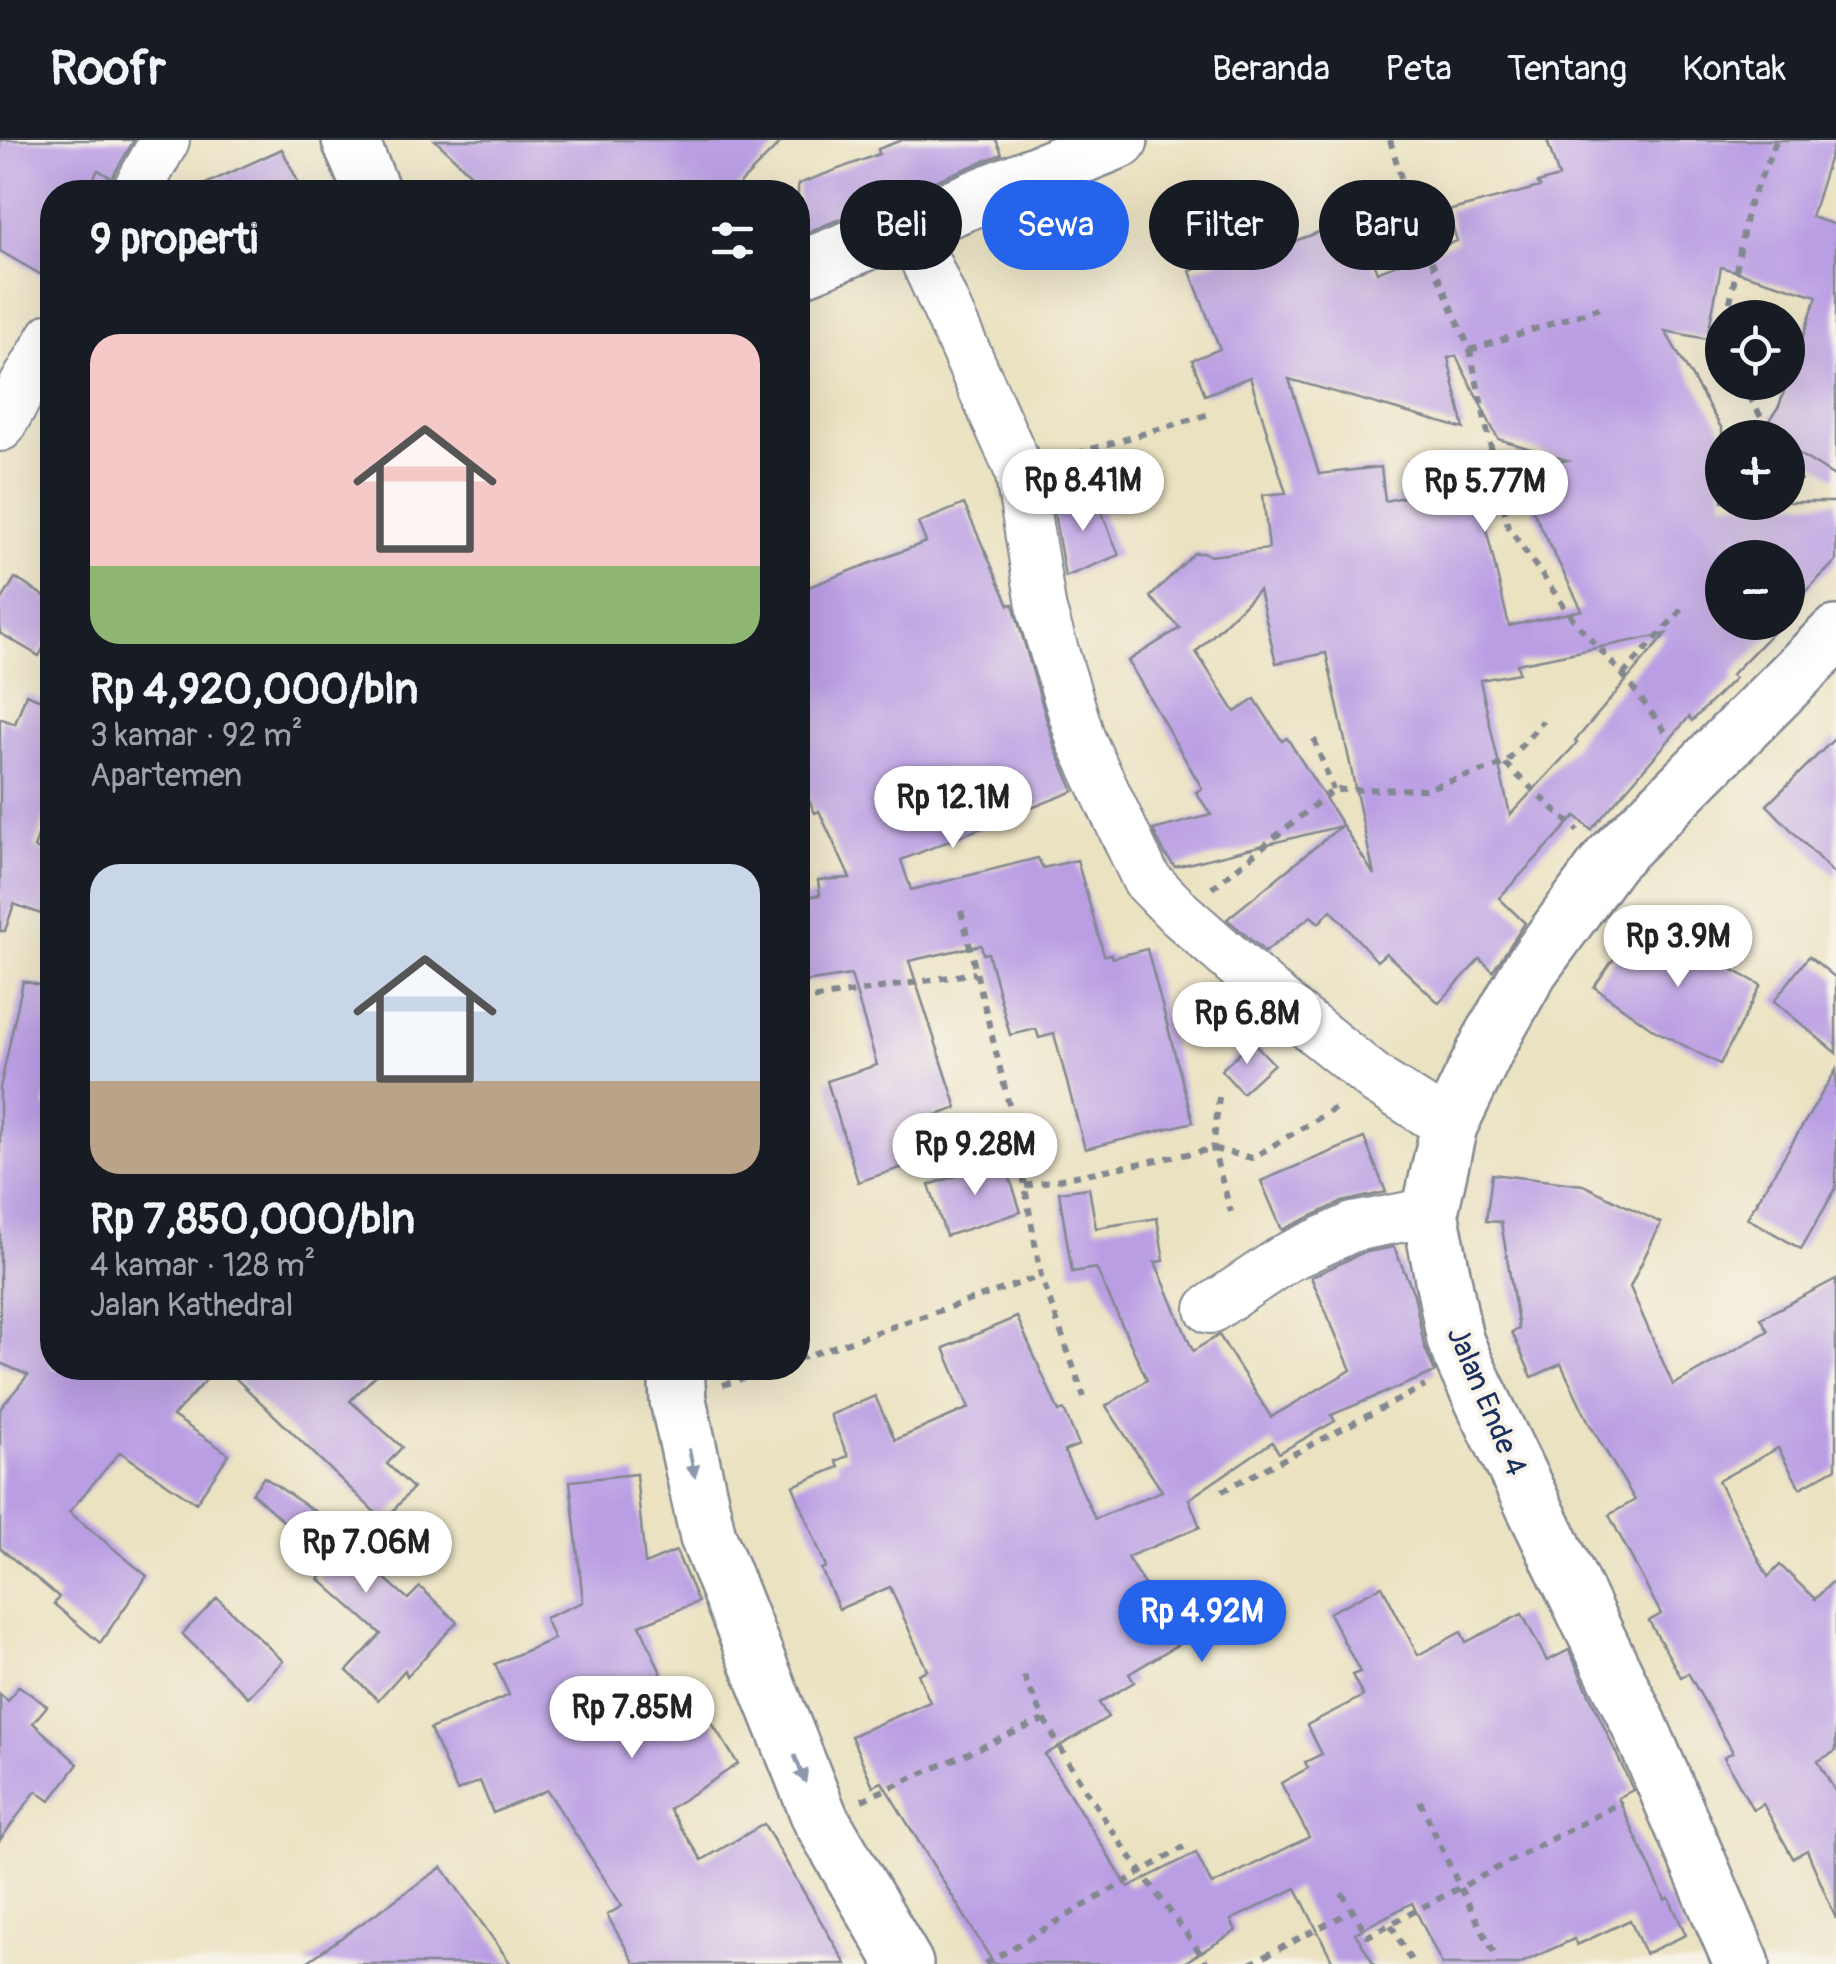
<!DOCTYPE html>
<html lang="id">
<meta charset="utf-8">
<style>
body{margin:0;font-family:Pangolin,sans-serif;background:#242831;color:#f1f3f6;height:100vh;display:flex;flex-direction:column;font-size:38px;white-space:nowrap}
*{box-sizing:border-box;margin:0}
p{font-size:32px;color:#9ea1a6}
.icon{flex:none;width:55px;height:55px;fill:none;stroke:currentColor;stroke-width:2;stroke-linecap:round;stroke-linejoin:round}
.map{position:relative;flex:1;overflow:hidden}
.panel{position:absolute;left:40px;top:40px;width:770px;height:1200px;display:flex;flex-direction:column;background:#171b24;border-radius:40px;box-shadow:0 10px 40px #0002}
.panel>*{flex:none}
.hud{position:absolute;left:840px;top:40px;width:845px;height:90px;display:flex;gap:20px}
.buttons{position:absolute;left:1705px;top:160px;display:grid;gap:20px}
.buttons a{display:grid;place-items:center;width:100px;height:100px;border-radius:50%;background:#171b24;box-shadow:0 10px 40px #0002;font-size:50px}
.price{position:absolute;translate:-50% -85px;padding:0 22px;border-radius:35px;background:#fff;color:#222;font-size:32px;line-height:65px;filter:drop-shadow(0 2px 5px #0008)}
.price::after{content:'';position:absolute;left:50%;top:60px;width:30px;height:22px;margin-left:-15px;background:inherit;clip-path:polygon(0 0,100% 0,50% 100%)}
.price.current{background:#2563eb;color:#fff}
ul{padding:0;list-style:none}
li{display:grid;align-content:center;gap:20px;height:530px;padding:0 50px}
li span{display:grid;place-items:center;height:310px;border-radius:30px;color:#555}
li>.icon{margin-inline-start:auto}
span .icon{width:180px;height:180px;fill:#fffc;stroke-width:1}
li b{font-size:42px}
h2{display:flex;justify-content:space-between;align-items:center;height:120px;padding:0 50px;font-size:42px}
.tag{padding:0 35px;border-radius:45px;background:#171b24;box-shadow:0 10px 40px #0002;font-size:35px;line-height:90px}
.tag.current{background:#2563eb;color:#fff}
header{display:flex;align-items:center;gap:60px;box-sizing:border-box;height:140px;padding:0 50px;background:#171b24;border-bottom:2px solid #363941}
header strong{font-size:48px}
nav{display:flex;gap:55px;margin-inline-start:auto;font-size:35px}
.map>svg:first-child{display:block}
.building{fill:#ba9ee4;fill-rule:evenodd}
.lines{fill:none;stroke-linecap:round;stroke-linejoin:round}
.minor-casing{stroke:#838890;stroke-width:52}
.tertiary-casing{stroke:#838890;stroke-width:60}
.trunk-casing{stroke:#838890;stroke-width:60}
.path{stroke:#838890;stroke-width:6;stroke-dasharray:8 8;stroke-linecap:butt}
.minor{stroke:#fff;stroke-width:48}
.tertiary{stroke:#fff;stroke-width:55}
.trunk{stroke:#fff;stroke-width:55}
.oneway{fill:#8d97ae}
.labels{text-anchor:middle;stroke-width:8;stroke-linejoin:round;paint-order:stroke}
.street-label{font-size:30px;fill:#1b2f5e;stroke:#f7f3e8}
</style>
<header>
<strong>Roofr</strong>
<nav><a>Beranda</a><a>Peta</a><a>Tentang</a><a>Kontak</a></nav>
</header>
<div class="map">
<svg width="1836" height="1824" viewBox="0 0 1836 1824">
<rect width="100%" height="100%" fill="#f7f3e8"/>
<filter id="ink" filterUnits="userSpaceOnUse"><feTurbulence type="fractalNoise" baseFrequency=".01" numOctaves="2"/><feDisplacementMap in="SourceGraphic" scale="20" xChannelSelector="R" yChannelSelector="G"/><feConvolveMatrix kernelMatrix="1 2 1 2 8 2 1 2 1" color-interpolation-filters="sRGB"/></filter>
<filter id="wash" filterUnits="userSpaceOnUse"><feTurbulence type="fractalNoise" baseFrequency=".0048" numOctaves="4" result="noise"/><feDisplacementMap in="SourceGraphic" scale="40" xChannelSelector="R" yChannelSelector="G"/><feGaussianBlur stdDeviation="2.25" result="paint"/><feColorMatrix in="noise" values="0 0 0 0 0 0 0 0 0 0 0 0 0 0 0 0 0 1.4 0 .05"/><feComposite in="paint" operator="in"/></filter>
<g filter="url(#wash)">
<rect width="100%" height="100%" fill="#ebe2c1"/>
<g id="blocks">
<g class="building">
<polygon points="0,0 134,0 112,38 98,30 86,52 52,52 52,141 0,111"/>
<polygon points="435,0 783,0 732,52 490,52"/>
<polygon points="902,0 996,0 1002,14 798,96 798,44 879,14 878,9"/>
<path d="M1547 0H1835L1811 77 1836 85V337L1788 307V298H1773L1762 291 1779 266 1817 156 1721 127 1707 199 1665 191 1722 289V362H1836V421L1788 469V418H1722V482H1783L1731 535 1735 538 1692 581 1689 577 1591 690 1576 676 1499 758 1525 783 1493 831 1480 819 1439 863 1386 813 1377 821 1331 770 1319 783 1311 776 1265 812 1227 779 1341 686 1175 727 1165 714 1153 690 1211 675 1196 652 1202 648 1128 521 1180 488 1150 457 1194 413H1206L1210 416 1269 409 1263 355 1286 353 1250 237 1205 255 1192 220 1220 209 1190 131 1251 108 1254 116 1341 84 1354 118 1369 112 1377 132 1457 101 1448 71 1540 47 1538 43 1559 37ZM1456 216 1498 299 1567 320 1514 332 1582 470 1509 486 1475 341 1385 361 1381 327 1319 334 1289 239 1464 289 1448 218ZM1259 450 1276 523 1326 513 1374 735 1287 598 1282 601 1255 559 1235 572 1196 512ZM1666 494 1575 601 1577 603 1510 675 1480 540 1519 533 1517 524Z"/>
<polygon points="282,9 303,52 188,52"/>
<polygon points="1092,350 1119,415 1065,437 1053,366"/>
<polygon points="964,364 1009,465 1013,464 1055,608 1074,651 901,720 911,750 1038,718 1043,728 1077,720 1104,815 1111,814 1112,818 1147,809 1193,982 1085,1009 1054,894 1039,898 1036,889 1010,895 988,813 983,814 981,805 909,821 957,968 934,976 946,1013 858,1042 827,941 877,925 851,835 798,843 798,759 820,755 818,740 850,738 819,671 815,673 802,645 808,642 798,620 798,580 808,575 798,553 798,451 926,402 918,383"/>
<polygon points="15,438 52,461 52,492 39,516 0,493 0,463"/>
<polygon points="26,554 52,564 52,656 34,708 52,715 52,778 14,764 5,791 0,791 0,578 15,584"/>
<polygon points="1836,597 1836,736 1767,665"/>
<polygon points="1645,774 1701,813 1761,845 1720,924 1654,890 1594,847"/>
<polygon points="1809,816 1836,838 1836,913 1774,861"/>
<polygon points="23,841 52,848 52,931 45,967 52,970 52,1228 217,1228 173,1276 229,1314 196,1363 120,1312 69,1372 147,1436 100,1503 54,1464 59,1457 0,1408 0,1269 28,1235 0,1223 0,948"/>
<polygon points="1252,901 1274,924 1242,953 1221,930"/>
<polygon points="1836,930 1836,1048 1801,1109 1747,1078"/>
<polygon points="1364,998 1386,1052 1342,1062 1282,1090 1261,1041"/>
<polygon points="1004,1020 1021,1072 946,1096 929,1045"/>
<polygon points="1492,1034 1583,1045 1661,1083 1630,1147 1673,1245 1768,1191 1761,1178 1836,1139 1836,1328 1800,1348 1778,1308 1718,1341 1768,1437 1780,1425 1815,1459 1836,1438 1836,1611 1818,1621 1836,1653 1836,1779 1807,1710 1793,1718 1763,1664 1753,1670 1724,1617 1733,1612 1688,1533 1681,1537 1649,1481 1661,1474 1609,1375 1635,1360 1590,1285 1561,1224 1532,1237 1512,1192 1519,1189 1501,1082 1486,1081"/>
<polygon points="1089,1048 1096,1088 1157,1078 1164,1121 1155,1122 1193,1211 1219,1195 1271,1277 1351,1230 1311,1137 1362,1113 1394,1107 1414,1154 1424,1206 1435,1232 1331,1275 1335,1281 1279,1313 1272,1302 1189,1359 1200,1387 1127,1417 1180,1503 1129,1534 1134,1542 1099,1563 1108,1577 1045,1615 1128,1747 1196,1713 1212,1745 1309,1697 1281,1643 1308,1628 1305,1622 1322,1614 1307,1585 1363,1556 1352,1535 1360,1532 1329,1473 1382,1446 1418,1515 1461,1492 1466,1502 1522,1474 1547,1521 1569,1510 1633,1650 1618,1658 1665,1760 1669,1758 1686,1795 1645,1814 1630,1780 1577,1805 1574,1799 1519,1824 1442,1824 1412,1763 1355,1793 1374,1824 1334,1824 1296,1748 1231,1780 1236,1791 1182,1824 994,1824 882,1642 873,1646 851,1596 930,1562 918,1534 927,1530 890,1447 839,1469 821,1429 826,1427 793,1346 839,1327 836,1321 848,1316 830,1275 875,1256 895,1300 969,1268 944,1208 1017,1177 1059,1272 1064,1270 1079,1305 1064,1311 1095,1379 1162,1351 1106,1266 1147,1240 1096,1128 1072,1132 1059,1052"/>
<polygon points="225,1228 383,1228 350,1261 402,1307 387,1324 413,1348 384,1381"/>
<polygon points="636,1334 645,1424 676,1411 698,1462 640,1485 684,1586 705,1572 738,1624 669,1669 702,1720 764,1684 846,1824 635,1824 607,1775 622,1766 547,1650 493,1673 480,1641 457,1651 430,1589 509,1555 495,1524 554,1499 545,1478 583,1462 570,1341"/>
<polygon points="264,1337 363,1404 355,1412 408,1459 420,1447 457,1482 407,1536 405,1530 378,1560 347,1531 381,1494 319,1439 332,1425 252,1353"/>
<polygon points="217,1458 283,1521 248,1557 182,1494"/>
<polygon points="19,1546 47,1566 33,1583 78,1624 50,1661 36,1651 0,1700 0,1554 8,1561"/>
<polygon points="442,1727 511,1824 304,1824"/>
</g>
</g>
</g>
<g filter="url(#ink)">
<use href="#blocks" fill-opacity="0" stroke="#838890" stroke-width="2.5"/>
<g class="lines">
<defs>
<g id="minor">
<polyline points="136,52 165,0"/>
<polyline points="910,87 1019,330 1042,471 1081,600 1146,739 1180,774 1288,869 1379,942 1449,986"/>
<polyline points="0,287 52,197"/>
<polyline points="1210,1169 1286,1118 1353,1087 1430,1072"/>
</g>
<g id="tertiary">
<polyline points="798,130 1120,0"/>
<polyline points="1742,1824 1639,1584 1466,1226 1455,1200 1430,1072 1449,986 1489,903 1530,830 1610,720 1836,494"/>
</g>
<g id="trunk">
<polyline points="350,0 372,52"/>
<polyline points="676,1228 678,1260 708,1397 820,1678 905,1824"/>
</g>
</defs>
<use href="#minor" class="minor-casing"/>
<use href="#tertiary" class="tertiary-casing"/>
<use href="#trunk" class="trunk-casing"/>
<g class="path">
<polyline points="1390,0 1412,75 1470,210 1508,387 1573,479 1623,535 1668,595"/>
<polyline points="1727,178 1748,67 1777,0"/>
<polyline points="1722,202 1722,212"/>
<polyline points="1470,210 1603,167"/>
<polyline points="1741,242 1773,298"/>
<polyline points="1061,318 1213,273"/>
<polyline points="1788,321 1800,342"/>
<polyline points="1623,535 1683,468"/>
<polyline points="1314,599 1333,650"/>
<polyline points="1505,624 1578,691"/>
<polyline points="1212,748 1333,650 1425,649 1505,624 1543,581"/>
<polyline points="961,771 1013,981 1041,1136 1084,1257"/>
<polyline points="798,861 975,833"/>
<polyline points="1219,957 1213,1009 1231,1072"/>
<polyline points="1025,1046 1213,1009 1252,1018 1339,966"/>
<polyline points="798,1219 1041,1136"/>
<polyline points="723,1245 774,1228"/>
<polyline points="1222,1351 1425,1246"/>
<path d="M1024 1536C1066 1635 1145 1736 1208 1824"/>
<polyline points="862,1660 1043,1580"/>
<polyline points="1420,1661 1460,1748 1497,1818"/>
<polyline points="1342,1753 1368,1796 1622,1662"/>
<polyline points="1391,1785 1413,1824"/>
<polyline points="985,1824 1184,1707"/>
<polyline points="1250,1824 1352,1771"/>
</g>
<use href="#minor" class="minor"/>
<use href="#tertiary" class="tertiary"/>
<use href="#trunk" class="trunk"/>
</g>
<defs><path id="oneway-solid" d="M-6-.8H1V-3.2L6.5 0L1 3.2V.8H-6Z" transform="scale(2.5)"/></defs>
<g class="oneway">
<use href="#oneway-solid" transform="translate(692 1323) rotate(78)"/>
<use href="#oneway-solid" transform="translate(800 1629) rotate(68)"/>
</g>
</g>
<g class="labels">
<g class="street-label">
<text transform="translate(1487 1261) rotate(67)" y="10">Jalan Ende 4</text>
</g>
</g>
</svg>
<div class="buttons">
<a><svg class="icon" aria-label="locate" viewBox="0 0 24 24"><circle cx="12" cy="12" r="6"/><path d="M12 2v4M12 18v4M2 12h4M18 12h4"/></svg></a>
<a>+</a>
<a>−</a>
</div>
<b class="price" style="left:1083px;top:394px">Rp 8.41M</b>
<b class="price" style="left:1485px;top:395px">Rp 5.77M</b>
<b class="price" style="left:953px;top:711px">Rp 12.1M</b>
<b class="price" style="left:1678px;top:850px">Rp 3.9M</b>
<b class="price" style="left:1247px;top:927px">Rp 6.8M</b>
<b class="price" style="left:975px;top:1058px">Rp 9.28M</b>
<b class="price" style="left:366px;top:1456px">Rp 7.06M</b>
<b class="price current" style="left:1202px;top:1525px">Rp 4.92M</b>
<b class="price" style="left:632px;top:1621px">Rp 7.85M</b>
<div class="hud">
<a class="tag">Beli</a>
<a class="tag current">Sewa</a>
<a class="tag">Filter</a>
<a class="tag">Baru</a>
</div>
<section class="panel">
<h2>9 properti<svg class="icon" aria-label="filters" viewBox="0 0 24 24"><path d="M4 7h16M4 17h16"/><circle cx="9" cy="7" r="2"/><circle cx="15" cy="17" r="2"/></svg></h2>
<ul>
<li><span style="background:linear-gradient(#f6c9c9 75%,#8fb573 0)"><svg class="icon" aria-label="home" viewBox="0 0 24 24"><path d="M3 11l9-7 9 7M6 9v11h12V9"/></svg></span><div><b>Rp 4,920,000/bln</b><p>3 kamar · 92 m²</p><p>Apartemen</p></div></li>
<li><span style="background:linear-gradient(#c9d6e8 70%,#b9a48a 0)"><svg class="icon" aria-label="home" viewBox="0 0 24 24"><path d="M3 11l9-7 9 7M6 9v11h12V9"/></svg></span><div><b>Rp 7,850,000/bln</b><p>4 kamar · 128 m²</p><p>Jalan Kathedral</p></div></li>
</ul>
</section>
</div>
